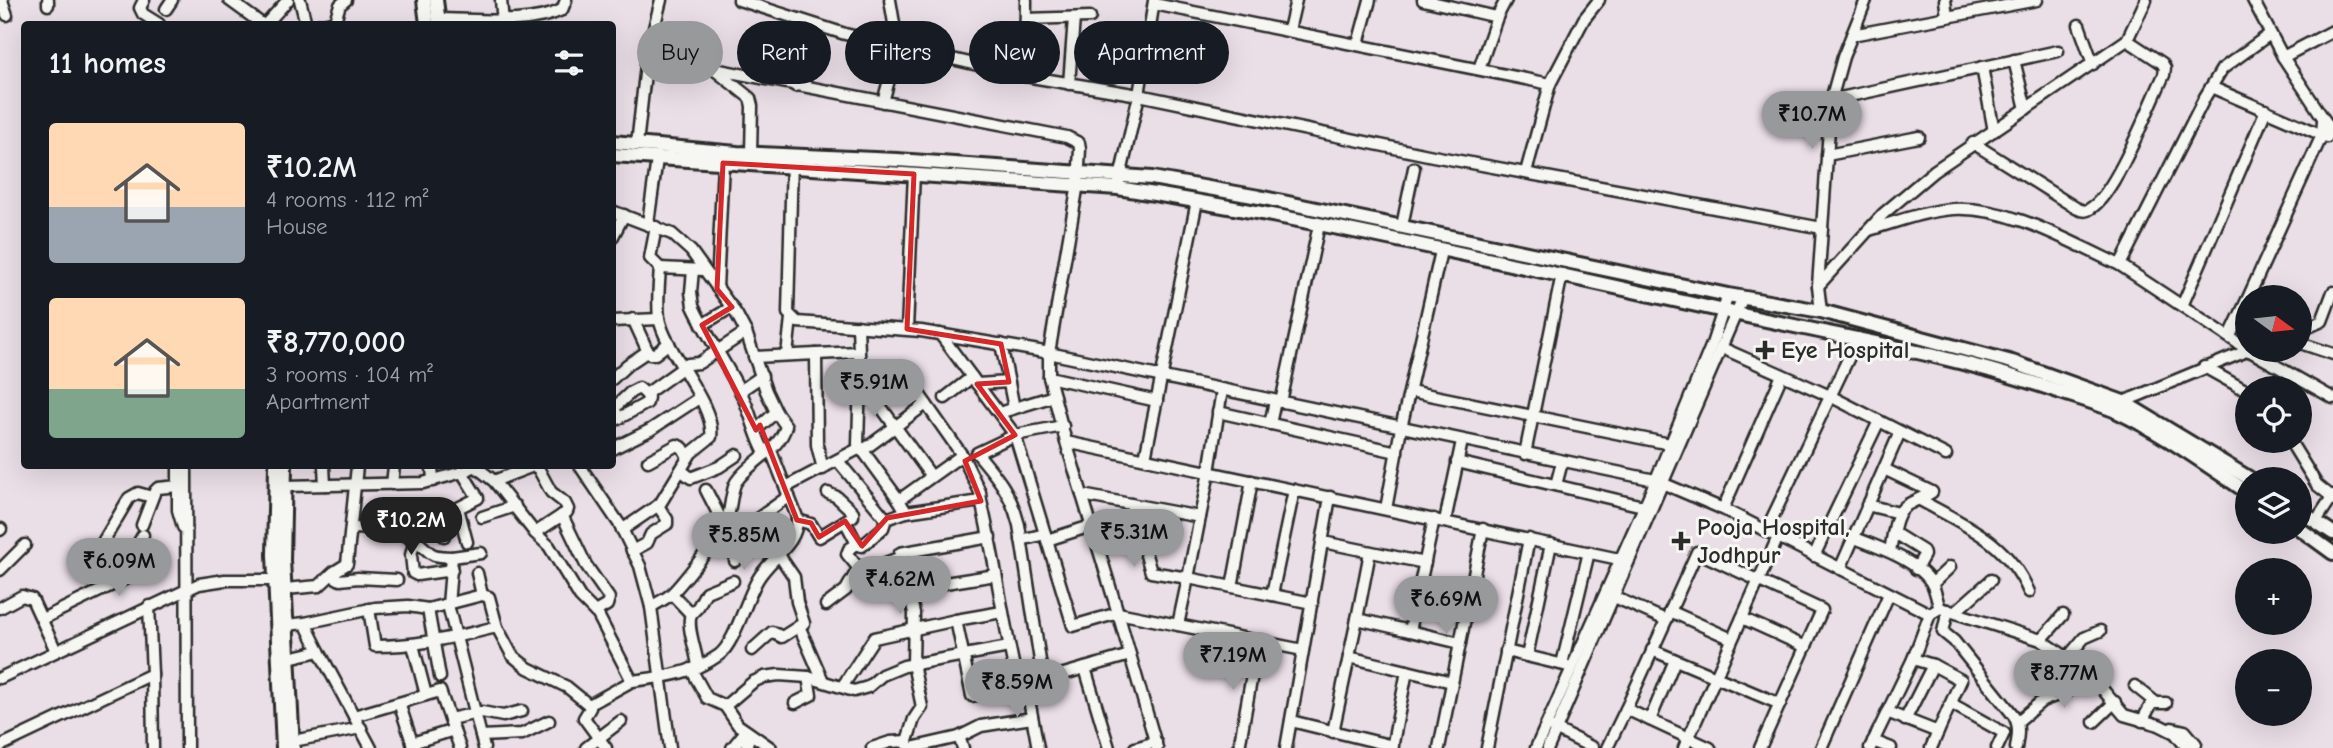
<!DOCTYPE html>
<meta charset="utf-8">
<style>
body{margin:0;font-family:"Comic Neue",sans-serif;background:#20242c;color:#f1f3f6;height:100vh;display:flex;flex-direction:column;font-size:26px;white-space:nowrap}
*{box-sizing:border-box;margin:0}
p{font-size:23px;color:#9ea1a6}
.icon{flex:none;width:38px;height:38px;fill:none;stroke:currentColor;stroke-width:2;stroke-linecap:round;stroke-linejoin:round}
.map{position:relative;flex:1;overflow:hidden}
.side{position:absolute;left:21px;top:21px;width:595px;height:448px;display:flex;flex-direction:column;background:#171b24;border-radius:7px;box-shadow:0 7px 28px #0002}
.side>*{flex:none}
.guide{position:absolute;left:637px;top:21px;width:665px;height:63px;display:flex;gap:14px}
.needle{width:46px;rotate:105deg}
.controls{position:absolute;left:2235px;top:285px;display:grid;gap:14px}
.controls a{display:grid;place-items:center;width:77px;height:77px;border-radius:50%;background:#171b24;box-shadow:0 7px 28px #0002;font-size:35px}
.price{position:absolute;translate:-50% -60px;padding:0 16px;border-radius:24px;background:#98999b;color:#111;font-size:23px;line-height:46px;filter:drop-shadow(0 2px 4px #0008)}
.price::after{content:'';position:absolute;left:50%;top:42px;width:21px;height:16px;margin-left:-10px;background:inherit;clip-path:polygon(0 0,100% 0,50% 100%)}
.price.current{background:#222;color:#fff}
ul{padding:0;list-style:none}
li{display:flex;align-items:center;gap:21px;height:175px;padding:0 28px}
li span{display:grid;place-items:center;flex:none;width:196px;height:140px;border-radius:7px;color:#555}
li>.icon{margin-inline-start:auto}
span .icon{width:84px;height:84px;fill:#fffc;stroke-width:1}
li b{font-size:30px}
h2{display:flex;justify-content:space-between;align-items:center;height:84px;padding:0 28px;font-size:30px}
.pill{padding:0 24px;border-radius:32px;background:#171b24;box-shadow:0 7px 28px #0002;font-size:24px;line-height:63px}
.pill.current{background:#98999b;color:#111}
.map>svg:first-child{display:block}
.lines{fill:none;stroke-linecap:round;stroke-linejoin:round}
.minor-casing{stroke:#2b2b2b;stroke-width:15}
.major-casing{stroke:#2b2b2b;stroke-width:18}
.minor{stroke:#f6f6f2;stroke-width:10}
.major{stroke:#f6f6f2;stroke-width:12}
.marked{fill:none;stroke:#d62828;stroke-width:5;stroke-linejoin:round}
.poi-dot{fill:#2b2b2b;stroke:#f6f6f2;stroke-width:2.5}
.labels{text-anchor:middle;stroke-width:6;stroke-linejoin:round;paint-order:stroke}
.poi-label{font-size:24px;font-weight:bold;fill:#2b2b2b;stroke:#f6f6f2;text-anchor:start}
</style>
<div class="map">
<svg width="2333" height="748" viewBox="0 0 2333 748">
<rect width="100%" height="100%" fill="#eadee7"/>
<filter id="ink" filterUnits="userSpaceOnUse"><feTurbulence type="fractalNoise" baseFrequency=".0143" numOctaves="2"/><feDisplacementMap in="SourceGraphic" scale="14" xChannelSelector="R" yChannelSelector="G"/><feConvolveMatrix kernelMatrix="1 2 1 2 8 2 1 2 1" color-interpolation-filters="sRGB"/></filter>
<g filter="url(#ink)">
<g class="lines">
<defs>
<g id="minor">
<polyline points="2,0 7,15"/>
<polyline points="48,0 48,5"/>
<polyline points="144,0 140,8 143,14 159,24"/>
<polyline points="229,0 262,24"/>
<polyline points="300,0 306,24"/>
<polyline points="501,0 503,24"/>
<polyline points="739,0 845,34 1025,76 1139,95 1433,156 1822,228"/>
<polyline points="1423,0 1497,17"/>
<polyline points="1945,0 1947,17"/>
<polyline points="2253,0 2283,57 2333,133"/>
<polyline points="1154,4 1550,84 1526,172"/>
<polyline points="166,9 172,0"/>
<path d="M438 19C475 19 528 26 562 10L566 0"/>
<polyline points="1026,19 1090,17"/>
<polyline points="266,24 288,0"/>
<path d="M321 24C340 21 334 20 340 5L346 0"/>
<polyline points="2079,25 2093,64"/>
<polyline points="1289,30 1296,0"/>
<polyline points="1852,35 2037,0"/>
<polyline points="2127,40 2146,0"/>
<polyline points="1358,44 1370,0"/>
<polyline points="647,56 1067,137 1079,143 1080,149 1078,184 1049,353 1049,377 1066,442 1619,559"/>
<polyline points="2283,57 2333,31"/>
<polyline points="2014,60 2026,109"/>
<polyline points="1982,67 1994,131"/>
<polyline points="1479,69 1497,17 1506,0"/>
<polyline points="716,71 750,98 752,106 751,154"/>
<polyline points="1025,76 1026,0"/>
<polyline points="1069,84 1074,18"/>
<polyline points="1550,84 1584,19 1599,0"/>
<polyline points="795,86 806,23"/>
<polyline points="2211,87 2327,137"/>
<polyline points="1831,100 2058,51"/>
<polyline points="883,102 898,47 890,0"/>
<polyline points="637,144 647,56 661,0"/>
<polyline points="1827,155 1919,137"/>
<polyline points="792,160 788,313 797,322 921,331 1039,351 1655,480 1723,509 1930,614"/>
<polyline points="1119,182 1139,95 1154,1"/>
<path d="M612 211 672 234 691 251 737 315 746 332 766 391 776 412 786 426C780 450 749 462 736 482 731 490 731 511 726 523 722 533 678 589 670 595 664 600 657 603 651 607"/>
<polyline points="648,223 657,159"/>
<polyline points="1402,226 1414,168"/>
<polyline points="656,227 650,258 660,268"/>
<path d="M1869 230C1896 222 1924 211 1953 209 2011 206 2069 242 2120 265"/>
<polyline points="612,238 624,215"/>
<path d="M693 270 691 292 693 306C708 338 728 366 743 397 752 416 755 436 765 453"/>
<path d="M1818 286 1883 214 1934 171 2127 40 2162 63 2165 68 2164 75C2150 104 2116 193 2091 208 2086 212 2082 211 2076 208L1973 143"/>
<polyline points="717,288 723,163"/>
<polyline points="2248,298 2322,135 2323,120"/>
<polyline points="2182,306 2266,110"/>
<polyline points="1821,311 1818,286 1831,100 1843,57 1866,0"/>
<polyline points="633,319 649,354 655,354 669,343"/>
<polyline points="612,321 659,319"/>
<polyline points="702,325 732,307"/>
<polyline points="858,326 860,378 858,444 899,500 962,455 910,381 889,372 860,372"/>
<polyline points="907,329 914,174"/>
<polyline points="2300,331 2322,321 2333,292"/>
<polyline points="940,334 1015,435 1063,426"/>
<polyline points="2230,336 2247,300"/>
<polyline points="2300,343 2333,354"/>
<polyline points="1001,344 1014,408"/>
<polyline points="1722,348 1830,396 1946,455"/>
<polyline points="2247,349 2120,265 2205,97 2222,69 2270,34"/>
<polyline points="2248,350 2333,398"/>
<polyline points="816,354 817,445 823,469"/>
<polyline points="787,355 791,318"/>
<polyline points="754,357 858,352"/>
<polyline points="2204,367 2247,391"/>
<polyline points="1049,377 1157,401"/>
<polyline points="860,378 931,476"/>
<polyline points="612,379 627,365 648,351"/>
<polyline points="977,384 1009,382"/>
<polyline points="740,391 762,376"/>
<polyline points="1410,391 1670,444"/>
<polyline points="646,394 688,364 699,363 746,332"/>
<polyline points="945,398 972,377"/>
<polyline points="1281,402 1319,225"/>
<polyline points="2123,402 2249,350"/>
<polyline points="1218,412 1397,452"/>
<polyline points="999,413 1054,396"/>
<polyline points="617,419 615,407 631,392 639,388 646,394"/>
<polyline points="614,421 647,403 648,397 646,394"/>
<polyline points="1270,424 1275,401"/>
<polyline points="756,430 776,412"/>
<polyline points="2290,441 2317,485 2332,497 2333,495"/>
<polyline points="612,449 650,430 699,398"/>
<polyline points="862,451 926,404"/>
<polyline points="1525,454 1562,274"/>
<polyline points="962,455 980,492 981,501"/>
<polyline points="1145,458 1197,201"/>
<polyline points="648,461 677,445 683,448 688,457"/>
<polyline points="838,461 886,519 906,512"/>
<polyline points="1457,462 1643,506"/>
<polyline points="178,466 178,510 183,527"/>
<polyline points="186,466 187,748"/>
<polyline points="324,466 325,485"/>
<polyline points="432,466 433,481"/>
<polyline points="580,466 620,525 640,566 651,607 670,748"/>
<path d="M1884 469 1932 492C1923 498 1915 500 1907 505 1894 512 1893 538 1890 551"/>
<polyline points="682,471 691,478 719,467 737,455"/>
<polyline points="462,472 478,498 458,508 467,542"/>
<polyline points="494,481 533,466 538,468 551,492 565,503 568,509 567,512 535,533"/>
<polyline points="392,484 394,466"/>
<polyline points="1556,485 1562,462"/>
<path d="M284 486 423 483 466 471 475 466 494 481 535 533 549 546 580 597 598 615 632 681C662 677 693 674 719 655 735 643 746 599 758 579 770 558 799 544 797 517L770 448"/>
<polyline points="786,487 860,448"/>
<polyline points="706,490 725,527"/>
<polyline points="1082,495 1200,517"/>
<path d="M899 500 906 512 981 501C996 562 1003 624 1018 685"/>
<path d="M1920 500C1965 525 2007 541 2029 592"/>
<polyline points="1131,504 1151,572 1188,578 1209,472 1222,390"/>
<polyline points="1867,505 1899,513"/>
<polyline points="1386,509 1401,428 1441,251"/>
<polyline points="1723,509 1782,375"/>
<polyline points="562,515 586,565 609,598 607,605 595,612"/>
<polyline points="482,517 515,506"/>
<polyline points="1434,519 1410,631 1460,643"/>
<polyline points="797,520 811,524 819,537 853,516 853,512 837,497 828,493"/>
<polyline points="845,521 857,544 862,546 883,528 886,519"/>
<polyline points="1445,521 1462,441"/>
<polyline points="2316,521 2332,497"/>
<polyline points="142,525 155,491 158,488 178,486"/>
<path d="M352 528C373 529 394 528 413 539 434 552 423 556 452 557L448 605 484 748"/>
<polyline points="0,530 1,529"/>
<path d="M622 530 660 504 691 453 711 437C716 405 665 352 659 318 657 302 659 284 660 268L703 270"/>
<polyline points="1766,531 1858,338"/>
<polyline points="399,533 431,515 438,519 444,536"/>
<polyline points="1894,533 1923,551 1924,555 1916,569"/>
<path d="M1852 537C1876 546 1922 562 1933 586 1936 593 1937 601 1940 608"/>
<polyline points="415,540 411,555 413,573 417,575 452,570"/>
<polyline points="1021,540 1045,534"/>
<polyline points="1047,540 1091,526"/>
<polyline points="1323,542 1425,563"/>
<polyline points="857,544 849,549 847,554 861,571 865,571 901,557"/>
<polyline points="632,551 647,543 651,534 667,524 667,519 658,506"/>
<polyline points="97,552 129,498 138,493 152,497"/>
<polyline points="1814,556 1879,421"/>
<polyline points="452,557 481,553"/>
<polyline points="735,561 757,543 748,532 749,525 789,496"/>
<polyline points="1840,569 1900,432"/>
<polyline points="0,570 25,545"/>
<polyline points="477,573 482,595"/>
<polyline points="331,575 340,580 358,578 397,580"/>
<polyline points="1932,584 1950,567"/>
<polyline points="1232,587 1252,481"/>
<polyline points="285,589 319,586 334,572 347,564 357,466"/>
<polyline points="907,589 996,575"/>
<polyline points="672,594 691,614"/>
<polyline points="1272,595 1294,490"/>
<polyline points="1614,597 1666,620"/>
<polyline points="826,605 846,590 858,569"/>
<polyline points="0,608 22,596 32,599 56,651"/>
<path d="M369 609 375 646C421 646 453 637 497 627L512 655 519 661 528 668 567 687 589 705 590 708 584 718 606 748"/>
<polyline points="428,609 440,677"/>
<path d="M1948 610 1943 632 1954 641 2014 716C2020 726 2018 736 2016 748"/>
<polyline points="1670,611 1732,639"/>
<polyline points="1955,612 1991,580"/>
<polyline points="1742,618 1806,647"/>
<polyline points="42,619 137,573 141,565 136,547 143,535"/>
<polyline points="1357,619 1370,552"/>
<polyline points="956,620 972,696 1043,680 1130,655"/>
<polyline points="305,623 319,651"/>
<polyline points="287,625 305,623 375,608 408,606 428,609 482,595 489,597 497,627"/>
<polyline points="1178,625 1188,578 1312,603"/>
<polyline points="799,626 823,681"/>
<polyline points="2041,640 2063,615"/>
<polyline points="413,645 426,695"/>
<polyline points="752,650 772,632 782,637 804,623 797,602 794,577 779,555"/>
<polyline points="1652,650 1780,704"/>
<polyline points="1506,651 1568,666"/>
<polyline points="1527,656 1551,544"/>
<polyline points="1349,657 1407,671"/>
<polyline points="2068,657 2084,638 2100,631"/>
<polyline points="289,658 319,651 371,748"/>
<polyline points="1562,664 1589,552"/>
<path d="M698 667C697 651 686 628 691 614L698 607 706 592 733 581"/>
<polyline points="1085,668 1109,748"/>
<polyline points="691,669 707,698 725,706 738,725 771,748"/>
<polyline points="152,674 153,748"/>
<polyline points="0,678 199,584 225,580 276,580"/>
<path d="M1043 680 1019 525C1011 493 998 478 977 453L1015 435 1073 626 1118 613 1066 442"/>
<polyline points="1026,684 1038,748"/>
<polyline points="2135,686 2155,702"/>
<polyline points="842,687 874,638 956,620 1002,612"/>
<polyline points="399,703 414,748"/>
<polyline points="795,703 811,695 808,677"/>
<polyline points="1952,704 2004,733 1997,748"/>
<polyline points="589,705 632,681"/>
<polyline points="725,706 753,682 764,677 779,675 808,677 854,691 868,687 882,675 904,666 1009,647"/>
<polyline points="1887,712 1938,732"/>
<polyline points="354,716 440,691 460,748"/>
<polyline points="450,719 482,712 503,716 522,711"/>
<polyline points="1650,720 1675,660"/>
<polyline points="1905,720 1933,665 1913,659"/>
<polyline points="1291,721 1393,746"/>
<polyline points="2142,721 2152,703 2166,703"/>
<polyline points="2017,722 2042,701 2068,691 2088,672"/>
<polyline points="2094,722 2115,702"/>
<polyline points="1553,728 1593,748"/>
<polyline points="2172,728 2185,731 2196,744"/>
<polyline points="1333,732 1357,619 1410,631"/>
<polyline points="481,736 522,734 549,721"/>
<polyline points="959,737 963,748"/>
<polyline points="293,741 361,728"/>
<polyline points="907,741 914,719 922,707 913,664 914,613 900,553 990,537"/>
<polyline points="1873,741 1891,748"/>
<polyline points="412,743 454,730"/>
<polyline points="0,746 152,674 149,606"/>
<polyline points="586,748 621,721"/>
<polyline points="732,748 746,731"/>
<polyline points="746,748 750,734"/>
<polyline points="872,748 890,742 907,741 906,744"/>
<polyline points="911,748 959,737 981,726 1032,718"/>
<polyline points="1135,748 1156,742"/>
<polyline points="1157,748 1118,613 1303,650"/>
<polyline points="1239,748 1258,641"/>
<polyline points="1286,748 1330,497"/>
<polyline points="1392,748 1407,671 1452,682"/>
<polyline points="1439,748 1483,529"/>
<polyline points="1487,748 1529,539"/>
<polyline points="1536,748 1652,489 1712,344 1728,295"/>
<polyline points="1548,748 1743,297"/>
<polyline points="1607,748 1626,709"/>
<polyline points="1684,748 1778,537"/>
<polyline points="1710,748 1626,709 1697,552 1822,610 1760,748"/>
<polyline points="1821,748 1889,594"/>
<polyline points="1870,748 1913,659 1930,614 1940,608 2041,640 2088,672 2124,715 2159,725 2175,733 2187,748"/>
<polyline points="1931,748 1961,680 1933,665"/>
</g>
<g id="major">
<polyline points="424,0 427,24"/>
<polyline points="436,0 439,24"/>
<polyline points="612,142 737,153 897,160 1152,178 1259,197 1728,295 1821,311 2012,362 2123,402 2252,480"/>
<path d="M612 155 1118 188C1326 221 1532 269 1738 314 1842 337 1948 354 2049 388 2071 396 2095 402 2116 411 2163 433 2205 464 2247 492"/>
<polyline points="276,466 274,555 283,748"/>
<polyline points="285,466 283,560 293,748"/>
<polyline points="2300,511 2333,533"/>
<polyline points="2300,529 2333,553"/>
</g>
</defs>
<use href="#minor" class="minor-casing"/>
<use href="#major" class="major-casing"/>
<use href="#minor" class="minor"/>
<use href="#major" class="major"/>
</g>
</g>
<path class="marked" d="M723 163 914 174 907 329 1001 344 1009 382 977 384 1015 435 965 461 981 501 887 518 862 546 845 521 819 537 811 523 797 520 760 425 756 430 702 325 732 307 717 289Z"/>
<g class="poi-dot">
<path d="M1761.5 339.5h7v7h7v7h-7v7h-7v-7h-7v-7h7z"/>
<path d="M1677.5 530.5h7v7h7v7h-7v7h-7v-7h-7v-7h7z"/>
</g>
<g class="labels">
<g class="poi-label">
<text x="1781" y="358">Eye Hospital</text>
<text x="1697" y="535">Pooja Hospital,<tspan x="1697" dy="28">Jodhpur</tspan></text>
</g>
</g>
</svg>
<div class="controls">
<a><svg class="needle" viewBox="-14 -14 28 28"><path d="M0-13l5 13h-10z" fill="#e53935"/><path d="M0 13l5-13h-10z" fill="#9ea1a6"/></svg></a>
<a><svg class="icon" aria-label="locate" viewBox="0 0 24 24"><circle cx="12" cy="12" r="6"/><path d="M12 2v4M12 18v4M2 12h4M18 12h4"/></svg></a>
<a><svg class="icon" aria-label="layers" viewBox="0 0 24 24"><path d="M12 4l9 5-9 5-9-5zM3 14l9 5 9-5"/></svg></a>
<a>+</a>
<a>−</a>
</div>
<b class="price" style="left:1812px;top:151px">₹10.7M</b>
<b class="price" style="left:874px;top:419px">₹5.91M</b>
<b class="price current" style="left:411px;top:557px">₹10.2M</b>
<b class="price" style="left:1134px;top:569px">₹5.31M</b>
<b class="price" style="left:744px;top:572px">₹5.85M</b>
<b class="price" style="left:119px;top:598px">₹6.09M</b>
<b class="price" style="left:900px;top:616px">₹4.62M</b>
<b class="price" style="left:1446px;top:636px">₹6.69M</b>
<b class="price" style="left:1233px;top:692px">₹7.19M</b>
<b class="price" style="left:2064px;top:710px">₹8.77M</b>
<b class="price" style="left:1017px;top:719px">₹8.59M</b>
<div class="guide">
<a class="pill current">Buy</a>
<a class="pill">Rent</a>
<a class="pill">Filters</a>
<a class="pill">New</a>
<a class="pill">Apartment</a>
</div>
<section class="side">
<h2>11 homes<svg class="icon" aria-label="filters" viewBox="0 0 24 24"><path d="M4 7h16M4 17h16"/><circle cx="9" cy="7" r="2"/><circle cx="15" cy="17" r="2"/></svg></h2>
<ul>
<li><span style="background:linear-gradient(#ffd9b3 60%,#9aa5b1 0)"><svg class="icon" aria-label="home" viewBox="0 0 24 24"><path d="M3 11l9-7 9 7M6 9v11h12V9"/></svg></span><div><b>₹10.2M</b><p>4 rooms · 112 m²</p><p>House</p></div></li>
<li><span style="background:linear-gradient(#ffd9b3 65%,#7fa58c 0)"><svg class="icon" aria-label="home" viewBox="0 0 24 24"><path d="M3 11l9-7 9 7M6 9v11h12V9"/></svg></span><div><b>₹8,770,000</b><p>3 rooms · 104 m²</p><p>Apartment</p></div></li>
</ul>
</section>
</div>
